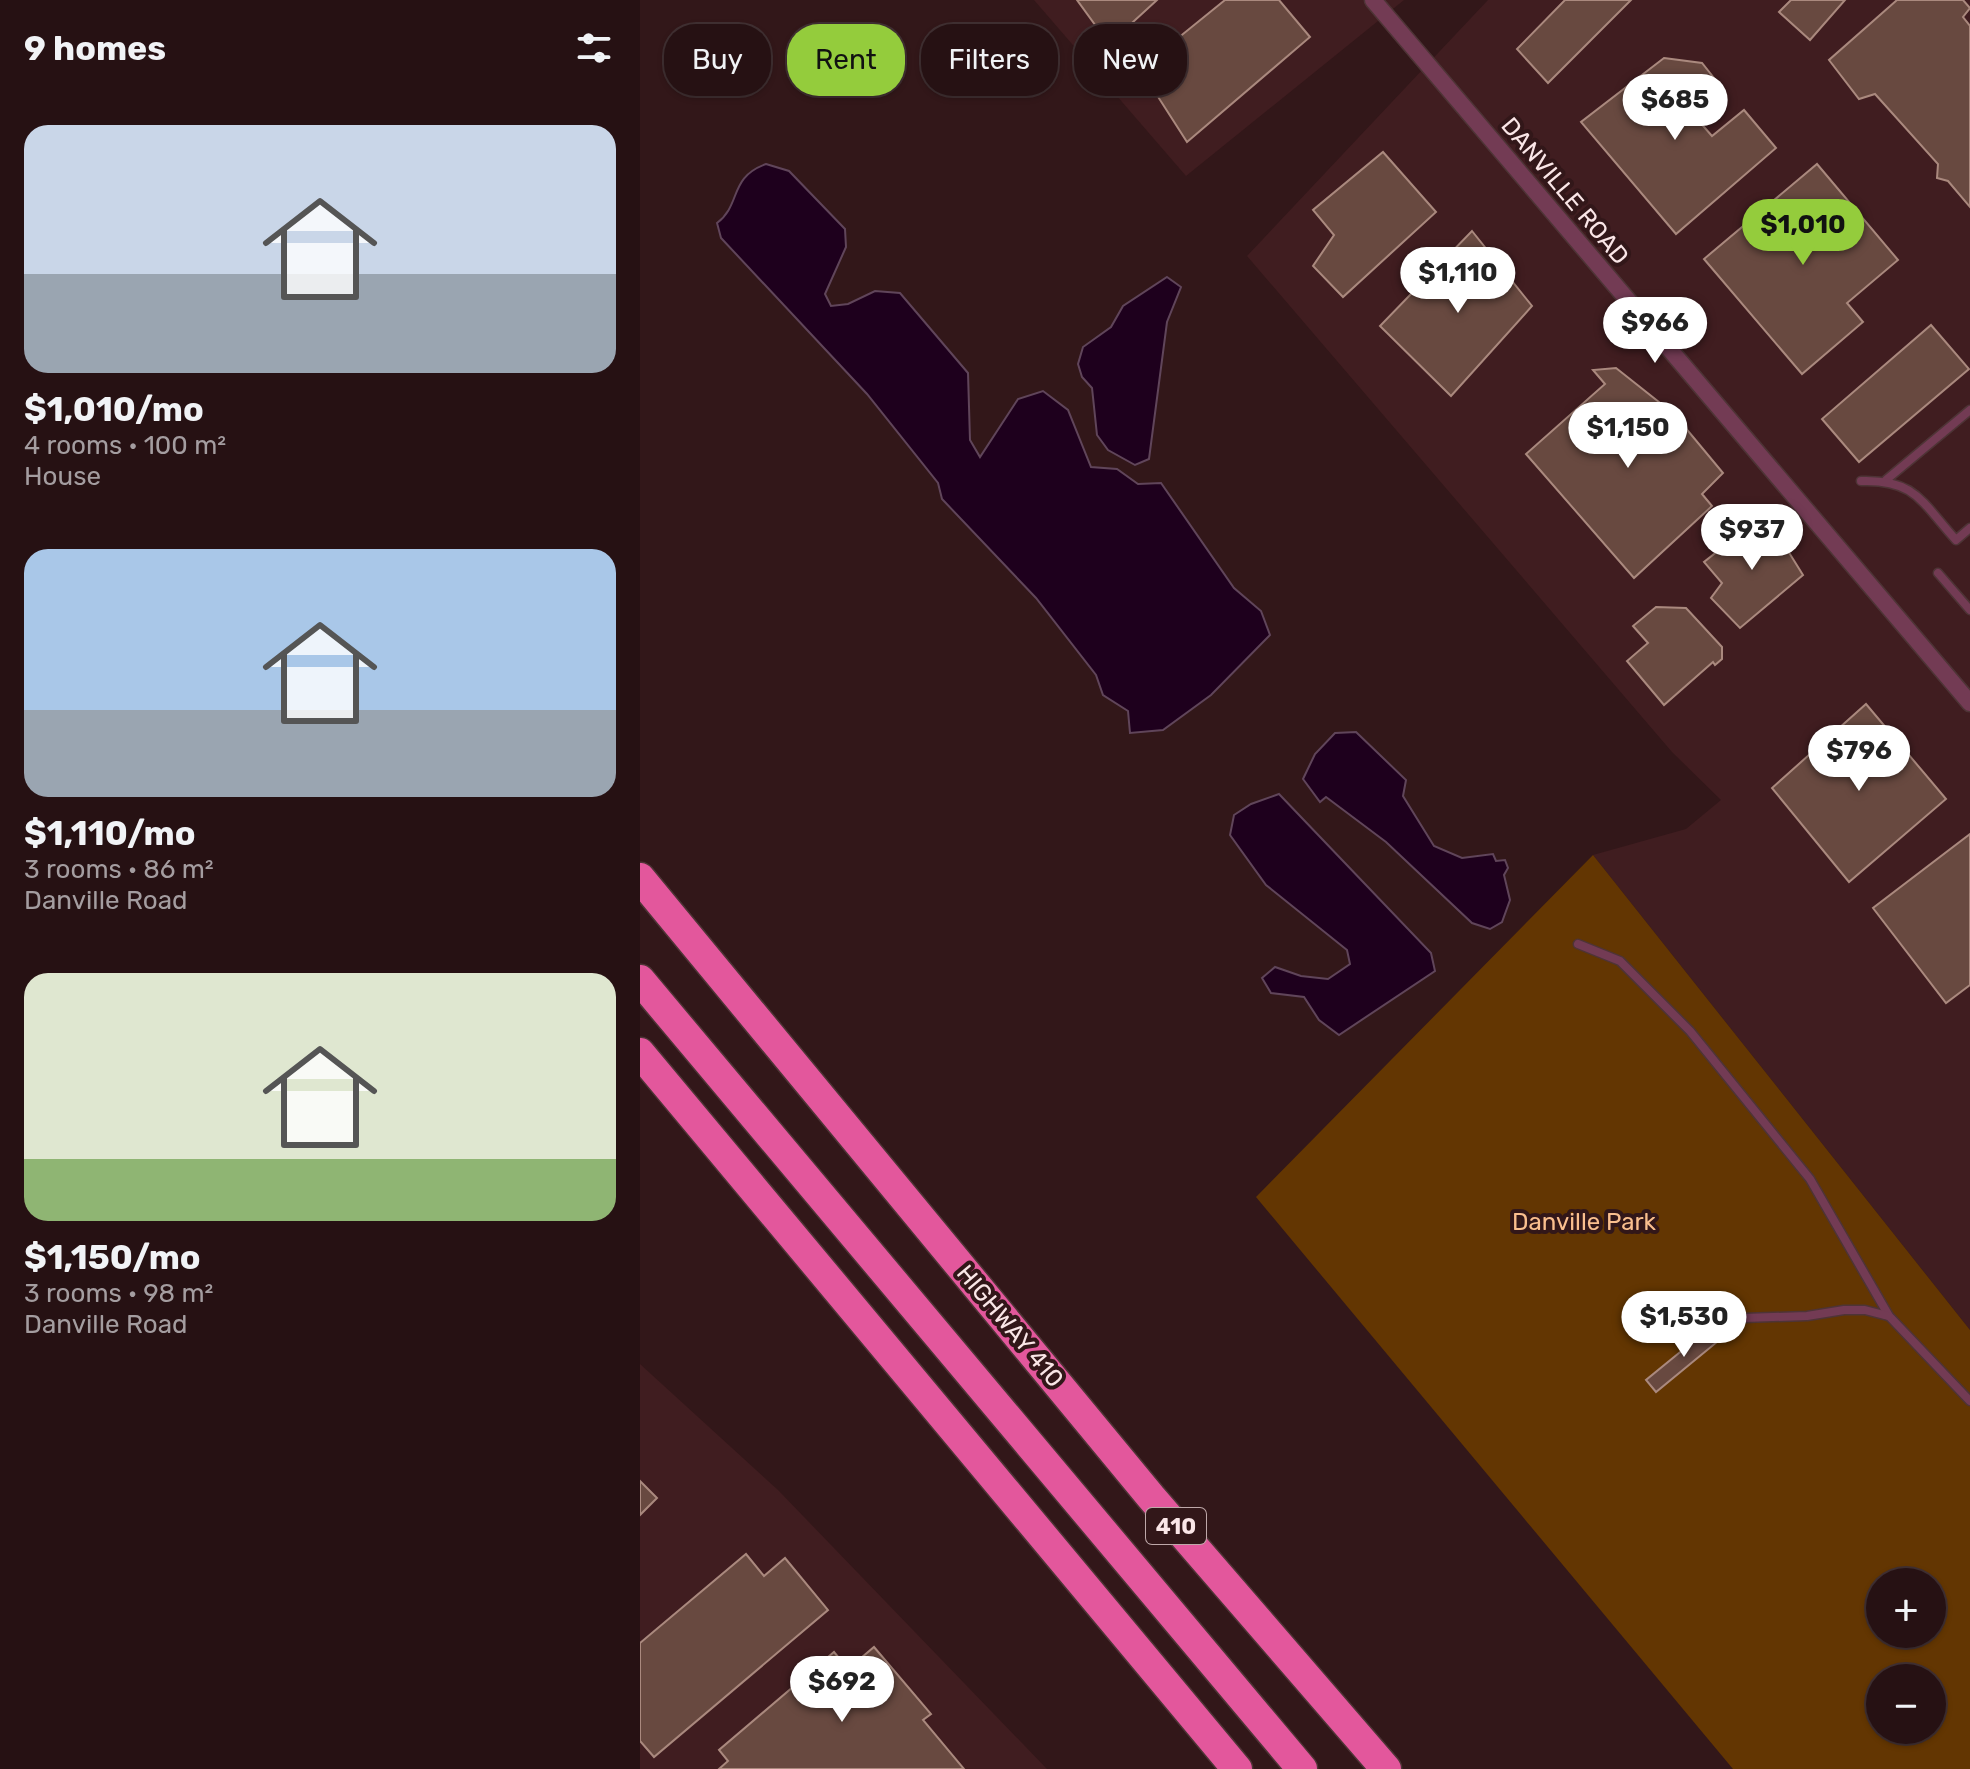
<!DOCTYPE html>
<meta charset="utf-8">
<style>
body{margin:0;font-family:Rubik,sans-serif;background:#321f21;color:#f1f3f6;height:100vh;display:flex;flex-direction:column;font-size:30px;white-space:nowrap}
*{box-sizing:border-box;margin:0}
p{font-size:26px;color:#a49da0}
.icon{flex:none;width:44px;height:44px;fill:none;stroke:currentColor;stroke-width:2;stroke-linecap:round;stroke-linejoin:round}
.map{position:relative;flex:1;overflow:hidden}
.drawer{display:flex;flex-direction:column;background:#261113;width:640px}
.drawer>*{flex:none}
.guide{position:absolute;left:24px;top:24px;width:760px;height:72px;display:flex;gap:16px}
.fabs{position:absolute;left:1226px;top:1568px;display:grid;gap:16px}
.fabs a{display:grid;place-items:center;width:80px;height:80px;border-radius:50%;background:#261113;box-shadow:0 2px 6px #0004,0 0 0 2px #423133;font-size:40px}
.price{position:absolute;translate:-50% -68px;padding:0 18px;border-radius:28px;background:#fff;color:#222;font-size:26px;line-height:52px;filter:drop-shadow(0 2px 4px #0008)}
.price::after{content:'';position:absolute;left:50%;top:48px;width:24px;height:18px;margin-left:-12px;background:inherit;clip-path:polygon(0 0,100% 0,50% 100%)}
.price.on{background:#94cc3c;color:#111}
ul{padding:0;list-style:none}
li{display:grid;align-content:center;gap:16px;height:424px;padding:0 24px}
li span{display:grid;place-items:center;height:248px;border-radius:24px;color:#555}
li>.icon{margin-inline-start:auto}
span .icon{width:144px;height:144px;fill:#fffc;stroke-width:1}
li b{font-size:34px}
h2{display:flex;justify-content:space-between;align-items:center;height:96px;padding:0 24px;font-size:34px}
.pill{padding:0 28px;border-radius:32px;background:#261113;box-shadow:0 2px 6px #0004,0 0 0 2px #423133;font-size:28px;line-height:72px}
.pill.on{background:#94cc3c;color:#111}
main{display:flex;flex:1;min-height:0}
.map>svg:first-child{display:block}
.built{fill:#401d20}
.green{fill:#633602;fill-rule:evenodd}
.water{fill:#1e001d;stroke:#60455a;stroke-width:2}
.building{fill:#684940;stroke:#aa897e;stroke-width:2}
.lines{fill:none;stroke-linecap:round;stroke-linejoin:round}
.lane-casing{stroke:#4e3436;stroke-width:11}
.street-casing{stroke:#4e3436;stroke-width:19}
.highway-casing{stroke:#4e3436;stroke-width:33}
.lane{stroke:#733b54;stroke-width:8}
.street{stroke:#733b54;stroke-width:16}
.highway{stroke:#e3579c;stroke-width:30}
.labels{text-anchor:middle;stroke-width:8;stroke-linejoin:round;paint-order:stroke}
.shield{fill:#321719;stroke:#bea8a9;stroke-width:2}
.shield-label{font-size:22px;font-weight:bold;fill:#fae6e7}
.street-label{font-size:24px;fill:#fae6e7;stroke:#321719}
.park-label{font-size:24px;fill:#fabf8e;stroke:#321719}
</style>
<main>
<section class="drawer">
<h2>9 homes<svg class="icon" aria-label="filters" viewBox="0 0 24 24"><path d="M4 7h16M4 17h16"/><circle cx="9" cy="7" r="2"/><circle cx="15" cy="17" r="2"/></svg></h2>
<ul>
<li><span style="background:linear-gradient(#c9d6e8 60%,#9aa5b1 0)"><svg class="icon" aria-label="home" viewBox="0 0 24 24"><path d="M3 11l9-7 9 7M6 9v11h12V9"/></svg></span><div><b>$1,010/mo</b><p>4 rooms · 100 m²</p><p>House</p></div></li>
<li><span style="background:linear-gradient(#a9c7e8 65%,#9aa5b1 0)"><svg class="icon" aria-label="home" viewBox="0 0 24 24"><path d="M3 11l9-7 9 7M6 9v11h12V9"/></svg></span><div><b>$1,110/mo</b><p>3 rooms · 86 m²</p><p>Danville Road</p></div></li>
<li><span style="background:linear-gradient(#dfe7d0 75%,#8fb573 0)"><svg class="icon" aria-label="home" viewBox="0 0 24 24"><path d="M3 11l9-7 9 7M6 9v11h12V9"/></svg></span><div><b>$1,150/mo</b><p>3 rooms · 98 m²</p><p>Danville Road</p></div></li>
</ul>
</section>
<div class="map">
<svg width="1330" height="1769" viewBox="0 0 1330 1769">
<rect width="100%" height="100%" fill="#321719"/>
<g class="built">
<polygon points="394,0 764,0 546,176"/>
<polygon points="848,0 1330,0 1330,1330 953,855 1046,829 1081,800 1032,752 607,256"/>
<polygon points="0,1364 138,1490 407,1769 0,1769"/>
</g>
<path class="green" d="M953 855 1330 1330V1769H1093L616 1197ZM1240 1582H1292V1634H1240ZM1240 1678H1292V1730H1240Z"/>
<g class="water">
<path d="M126 164 149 171 205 229 206 247 185 294 191 306 208 304 235 291 260 293 328 373 330 440 340 457 378 399 403 391 428 410 451 467 477 469 498 484 521 483 594 588 621 611 630 635 571 695 523 730 490 733 488 711 463 695 456 675 396 598 302 499 298 483 227 394 81 238 77 223C102 204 88 178 126 164Z"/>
<polygon points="527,277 541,287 527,322 509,459 495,465 468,450 457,435 452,388 442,377 438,364 443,347 471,327 483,306"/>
<polygon points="716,732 766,780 763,796 794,846 822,858 853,854 856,861 865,860 868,868 864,875 870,900 862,922 850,929 832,923 746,842 686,797 680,802 663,779 675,754 695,733"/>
<polygon points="639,794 791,953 795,971 699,1035 679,1020 664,997 631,993 622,978 635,967 661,976 688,979 710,964 707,950 626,885 590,835 594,815 611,804"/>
</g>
<g class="building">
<polygon points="437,0 517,0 469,44"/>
<polygon points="585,0 639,0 670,37 547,142 513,89 536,66 522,51"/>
<polygon points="925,0 991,0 908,83 877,49"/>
<polygon points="1151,0 1205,0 1170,40 1139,12"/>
<polygon points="1257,0 1323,0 1330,8 1323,17 1330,26 1330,207 1308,181 1297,178 1298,164 1235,94 1219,99 1189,60"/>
<polygon points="1024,58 1062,63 1074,78 1042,102 1072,136 1104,110 1136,148 1036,234 941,122"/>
<polygon points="743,152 796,212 703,297 673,266 694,235 673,210"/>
<polygon points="1177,164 1258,260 1207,303 1223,322 1162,374 1064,259"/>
<polygon points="832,231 892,306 811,396 740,326"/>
<polygon points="1291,325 1329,369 1219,462 1182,419"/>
<polygon points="976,368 1034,414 1083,473 1062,494 1072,506 994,578 886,454 965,384 953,370"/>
<polygon points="1125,514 1163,575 1100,628 1071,598 1082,583 1064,562"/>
<polygon points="1016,607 1046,608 1082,647 1082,659 1075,665 1073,662 1024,705 987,661 1008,643 993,626"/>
<polygon points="1226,704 1306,799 1209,882 1132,788"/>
<polygon points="1330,834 1330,985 1306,1003 1233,908"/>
<polygon points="1072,1326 1083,1337 1016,1392 1006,1380"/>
<polygon points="0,1481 17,1498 0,1515"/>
<polygon points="106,1554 124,1576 145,1558 188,1610 14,1757 0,1741 0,1643"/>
<polygon points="234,1647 291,1714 283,1720 324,1769 79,1769 88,1761 79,1750 194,1652 208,1669"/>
</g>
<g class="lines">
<defs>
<g id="lane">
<polyline points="1246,480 1330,410"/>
<path d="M1221 481C1276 479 1282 503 1316 540L1330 528"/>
<polyline points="1298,573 1330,610"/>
<polyline points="938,944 980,961 1050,1031 1170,1179 1249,1316 1330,1401"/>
<polyline points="1079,1327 1104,1318 1167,1316 1204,1310 1225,1310 1248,1316"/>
</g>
<polyline id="street" points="733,0 1330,703"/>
<g id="highway">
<polyline points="0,878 511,1497 746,1769"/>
<polyline points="0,980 662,1769"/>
<polyline points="0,1053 597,1769"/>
</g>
</defs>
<use href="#lane" class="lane-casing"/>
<use href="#street" class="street-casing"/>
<use href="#highway" class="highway-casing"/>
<use href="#lane" class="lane"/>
<use href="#street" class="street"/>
<use href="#highway" class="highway"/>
</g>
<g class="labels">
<rect class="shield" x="506" y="1508" width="60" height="36" rx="6"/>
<g class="shield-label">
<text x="536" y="1534">410</text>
</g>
<g class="street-label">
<text transform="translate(925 191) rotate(50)" y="8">DANVILLE ROAD</text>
<text transform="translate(370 1326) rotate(50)" y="8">HIGHWAY 410</text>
</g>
<g class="park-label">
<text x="944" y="1230">Danville Park</text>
</g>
</g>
</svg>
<div class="fabs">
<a>+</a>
<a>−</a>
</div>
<b class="price" style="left:1035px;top:142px">$685</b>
<b class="price on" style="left:1163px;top:267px">$1,010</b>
<b class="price" style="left:818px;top:315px">$1,110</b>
<b class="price" style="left:1015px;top:365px">$966</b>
<b class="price" style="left:988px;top:470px">$1,150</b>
<b class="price" style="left:1112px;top:572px">$937</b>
<b class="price" style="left:1219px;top:793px">$796</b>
<b class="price" style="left:1044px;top:1359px">$1,530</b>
<b class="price" style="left:202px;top:1724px">$692</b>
<div class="guide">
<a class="pill">Buy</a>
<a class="pill on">Rent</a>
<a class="pill">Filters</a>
<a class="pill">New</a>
</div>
</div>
</main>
